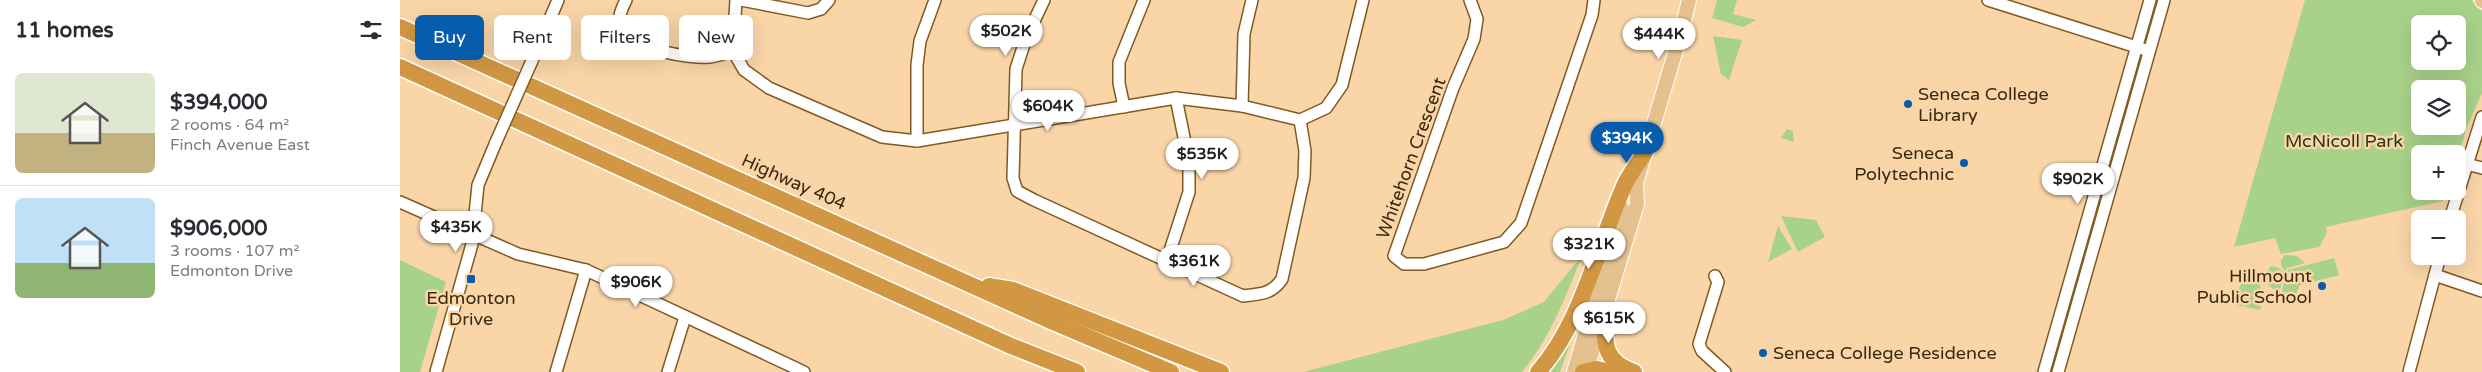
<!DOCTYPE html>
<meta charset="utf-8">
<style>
body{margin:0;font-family:"Varela Round",sans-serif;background:#f2f2f3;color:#2b2b33;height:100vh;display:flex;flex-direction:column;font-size:19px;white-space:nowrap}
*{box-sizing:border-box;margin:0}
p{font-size:16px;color:#7c7c81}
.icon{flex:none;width:28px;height:28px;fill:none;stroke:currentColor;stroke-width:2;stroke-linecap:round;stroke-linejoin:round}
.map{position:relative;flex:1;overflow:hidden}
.drawer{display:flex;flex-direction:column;background:#fff;width:400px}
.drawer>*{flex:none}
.guide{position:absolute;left:15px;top:15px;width:475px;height:45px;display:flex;gap:10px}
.buttons{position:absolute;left:2011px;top:15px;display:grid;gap:10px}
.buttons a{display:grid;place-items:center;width:55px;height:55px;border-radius:8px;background:#fff;box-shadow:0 5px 20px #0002;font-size:25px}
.price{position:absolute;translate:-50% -42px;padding:0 11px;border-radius:18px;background:#fff;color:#222;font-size:16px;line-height:32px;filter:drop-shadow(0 1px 2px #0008)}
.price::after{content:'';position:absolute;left:50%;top:30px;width:15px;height:11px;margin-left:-8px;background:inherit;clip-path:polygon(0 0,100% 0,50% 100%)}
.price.active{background:#075dab;color:#fff}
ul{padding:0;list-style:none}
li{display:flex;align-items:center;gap:15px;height:125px;padding:0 15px}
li+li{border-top:1px solid #e1e1e2}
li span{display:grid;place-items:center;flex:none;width:140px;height:100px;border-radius:8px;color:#555}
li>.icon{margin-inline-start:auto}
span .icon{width:60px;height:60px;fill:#fffc;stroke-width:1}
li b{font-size:21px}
h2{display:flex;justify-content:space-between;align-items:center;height:60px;padding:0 15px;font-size:21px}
.tag{padding:0 18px;border-radius:8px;background:#fff;box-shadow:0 5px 20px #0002;font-size:18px;line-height:45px}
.tag.active{background:#075dab;color:#fff}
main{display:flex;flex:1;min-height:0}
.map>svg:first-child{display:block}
.green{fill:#a8d28a;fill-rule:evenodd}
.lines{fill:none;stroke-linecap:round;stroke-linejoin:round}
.minor-casing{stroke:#825a20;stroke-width:14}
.major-casing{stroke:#fff;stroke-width:16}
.highway-casing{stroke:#fff;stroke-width:19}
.minor{stroke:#fff;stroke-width:11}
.major{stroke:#e4c18e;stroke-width:14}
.highway{stroke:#d29743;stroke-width:16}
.minor-bridge-casing{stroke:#825a20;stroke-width:14;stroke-linecap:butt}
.minor-bridge{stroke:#fff;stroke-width:11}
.poi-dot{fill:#075dab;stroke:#f9d5a8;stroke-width:2}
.labels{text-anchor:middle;stroke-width:5;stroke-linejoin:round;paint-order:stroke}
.poi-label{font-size:18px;fill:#3a2911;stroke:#f9d5a8;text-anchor:start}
.park-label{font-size:18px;fill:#273c17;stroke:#f9d5a8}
.street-label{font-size:18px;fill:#3a2911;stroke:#f9d5a8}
</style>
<main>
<section class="drawer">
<h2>11 homes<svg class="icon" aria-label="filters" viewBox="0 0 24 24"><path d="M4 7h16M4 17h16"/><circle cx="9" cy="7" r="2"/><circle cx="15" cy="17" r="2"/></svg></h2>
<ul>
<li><span style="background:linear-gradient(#dfe7d0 60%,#c2b280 0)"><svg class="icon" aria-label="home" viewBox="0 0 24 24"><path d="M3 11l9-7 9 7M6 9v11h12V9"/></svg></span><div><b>$394,000</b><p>2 rooms · 64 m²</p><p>Finch Avenue East</p></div></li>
<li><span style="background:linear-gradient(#bfe0f5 65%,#8fb573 0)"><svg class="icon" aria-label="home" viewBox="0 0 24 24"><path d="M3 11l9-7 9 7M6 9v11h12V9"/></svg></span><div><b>$906,000</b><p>3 rooms · 107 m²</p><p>Edmonton Drive</p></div></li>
</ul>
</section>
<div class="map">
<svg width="2082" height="372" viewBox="0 0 2082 372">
<rect width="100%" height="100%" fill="#f9d5a8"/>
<g class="green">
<polygon points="1317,0 1337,0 1333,14 1356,20 1343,27 1312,18"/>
<path d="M1905 0H2071L2082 11V93L2067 127 2058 156V154H2020V191H2046L2043 201 1926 227 1927 233 1919 247 1881 254 1875 238 1834 247ZM2020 24H2058V61H2020ZM2020 89H2058V126H2020Z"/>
<polygon points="1313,36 1342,40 1329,80 1321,74"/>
<polygon points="1387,129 1393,131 1394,142 1381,138"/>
<polygon points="1381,216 1416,220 1425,237 1398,252"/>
<polygon points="1378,226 1392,249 1368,262"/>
<path d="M1183 254C1166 295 1151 337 1122 372H903L1103 320 1144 302Z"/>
<polygon points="1885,255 1897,256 1905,263 1887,268 1885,271 1881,266 1881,260"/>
<polygon points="1934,258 1939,275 1900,285 1893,301 1881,294 1888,270"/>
<polygon points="0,260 46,282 20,372 0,372"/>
<path d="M1871 266 1877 267 1885 273 1879 292C1869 288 1865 283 1866 272Z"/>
<polygon points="1842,277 1858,282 1865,295 1860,310 1836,305"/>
<polygon points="1174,333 1160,372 1149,372"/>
</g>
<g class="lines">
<defs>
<g id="minor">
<path d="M226 0C221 10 217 19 222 29 230 49 290 59 310 57 318 56 325 53 333 51"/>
<polyline points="336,0 333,51 344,70 369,88 482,137 517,141 776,98 842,106 900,120 926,108 942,85 963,0"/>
<polyline points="341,0 408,13 421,9 429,0"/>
<path d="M644 0 626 38 616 69 613 178 617 191 634 200 843 296C861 294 872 294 882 279L904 178 905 151 900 120"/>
<polyline points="1070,0 1077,19 1074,39 1053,88 994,256 1004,264 1024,264 1104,242 1121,223 1192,15 1194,0"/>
<polyline points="1588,0 1743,49"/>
<polyline points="131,63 158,0"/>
<polyline points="842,106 844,34 852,0"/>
<polyline points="724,107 719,83 719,62 744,0"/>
<polyline points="517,141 517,65 520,41 535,0"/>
<polyline points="2066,164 2082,168"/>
<polyline points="0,202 118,254 186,270 404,372"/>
<polyline points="2050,219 2082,117"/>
<polyline points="767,260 789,192 789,162 776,98"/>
<polyline points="2035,275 2082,291"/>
<polyline points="1315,276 1318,282 1299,344 1302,351 1325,372"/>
<polyline points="36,372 72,244 78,185 96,142"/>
<polyline points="156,372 186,270"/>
<polyline points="268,372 285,317"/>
<polyline points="1644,372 1750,0"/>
<polyline points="1658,372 1764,0"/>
<polyline points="2009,372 2040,256"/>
</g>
<g id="major">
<polyline points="2082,0 2082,1"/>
<polyline points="1174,372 1222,208"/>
<polyline points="1186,372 1237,204 1236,183 1281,33 1289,0"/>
</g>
<g id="highway">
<polyline points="0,27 653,322 771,372"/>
<polyline points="0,67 611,346 677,372"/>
<polyline points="589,286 613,290 821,372"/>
<path d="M1204 311C1205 340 1201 361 1234 372"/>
<path d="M1138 372C1182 323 1198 244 1225 184 1230 173 1239 163 1245 152"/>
<polyline points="1183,372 1197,369 1212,372"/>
</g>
</defs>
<use href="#minor" class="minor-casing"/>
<use href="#major" class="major-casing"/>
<use href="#highway" class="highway-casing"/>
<use href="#minor" class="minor"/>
<use href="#major" class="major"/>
<use href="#highway" class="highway"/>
<defs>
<polyline id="minor-bridge" points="96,142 131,63"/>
</defs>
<use href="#minor-bridge" class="minor-bridge-casing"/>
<use href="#minor-bridge" class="minor-bridge"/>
</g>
<g class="poi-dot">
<circle cx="1508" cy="104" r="5"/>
<circle cx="1564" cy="163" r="5"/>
<rect x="66" y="274" width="10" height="10" rx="2.5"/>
<circle cx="1922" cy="286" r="5"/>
<circle cx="1363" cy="353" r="5"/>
</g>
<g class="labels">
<g class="poi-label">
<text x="1518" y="100">Seneca College<tspan x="1518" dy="21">Library</tspan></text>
<text x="1554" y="159" text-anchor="end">Seneca<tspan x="1554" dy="21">Polytechnic</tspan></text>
<text x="1912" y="282" text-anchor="end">Hillmount<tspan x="1912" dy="21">Public School</tspan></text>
<text x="71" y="304" text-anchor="middle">Edmonton<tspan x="71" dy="21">Drive</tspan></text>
<text x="1373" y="359">Seneca College Residence</text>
</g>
<g class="park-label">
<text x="1944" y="147">McNicoll Park</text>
</g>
<g class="street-label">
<text transform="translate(1011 158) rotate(-70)" y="6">Whitehorn Crescent</text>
<text transform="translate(394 182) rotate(24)" y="6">Highway 404</text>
</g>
</g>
</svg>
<div class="buttons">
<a><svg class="icon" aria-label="locate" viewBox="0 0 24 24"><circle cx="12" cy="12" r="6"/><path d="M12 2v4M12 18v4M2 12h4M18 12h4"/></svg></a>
<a><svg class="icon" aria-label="layers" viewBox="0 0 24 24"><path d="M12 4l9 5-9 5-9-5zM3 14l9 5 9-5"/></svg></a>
<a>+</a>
<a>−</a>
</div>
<b class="price" style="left:606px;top:57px">$502K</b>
<b class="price" style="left:1259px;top:60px">$444K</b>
<b class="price" style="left:648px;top:132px">$604K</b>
<b class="price active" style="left:1227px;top:164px">$394K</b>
<b class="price" style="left:802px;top:180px">$535K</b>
<b class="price" style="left:1678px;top:205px">$902K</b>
<b class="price" style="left:56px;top:253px">$435K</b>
<b class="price" style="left:1189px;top:270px">$321K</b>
<b class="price" style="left:794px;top:287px">$361K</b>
<b class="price" style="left:236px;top:308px">$906K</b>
<b class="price" style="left:1209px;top:344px">$615K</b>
<div class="guide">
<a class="tag active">Buy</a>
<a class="tag">Rent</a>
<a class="tag">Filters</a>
<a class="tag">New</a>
</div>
</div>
</main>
